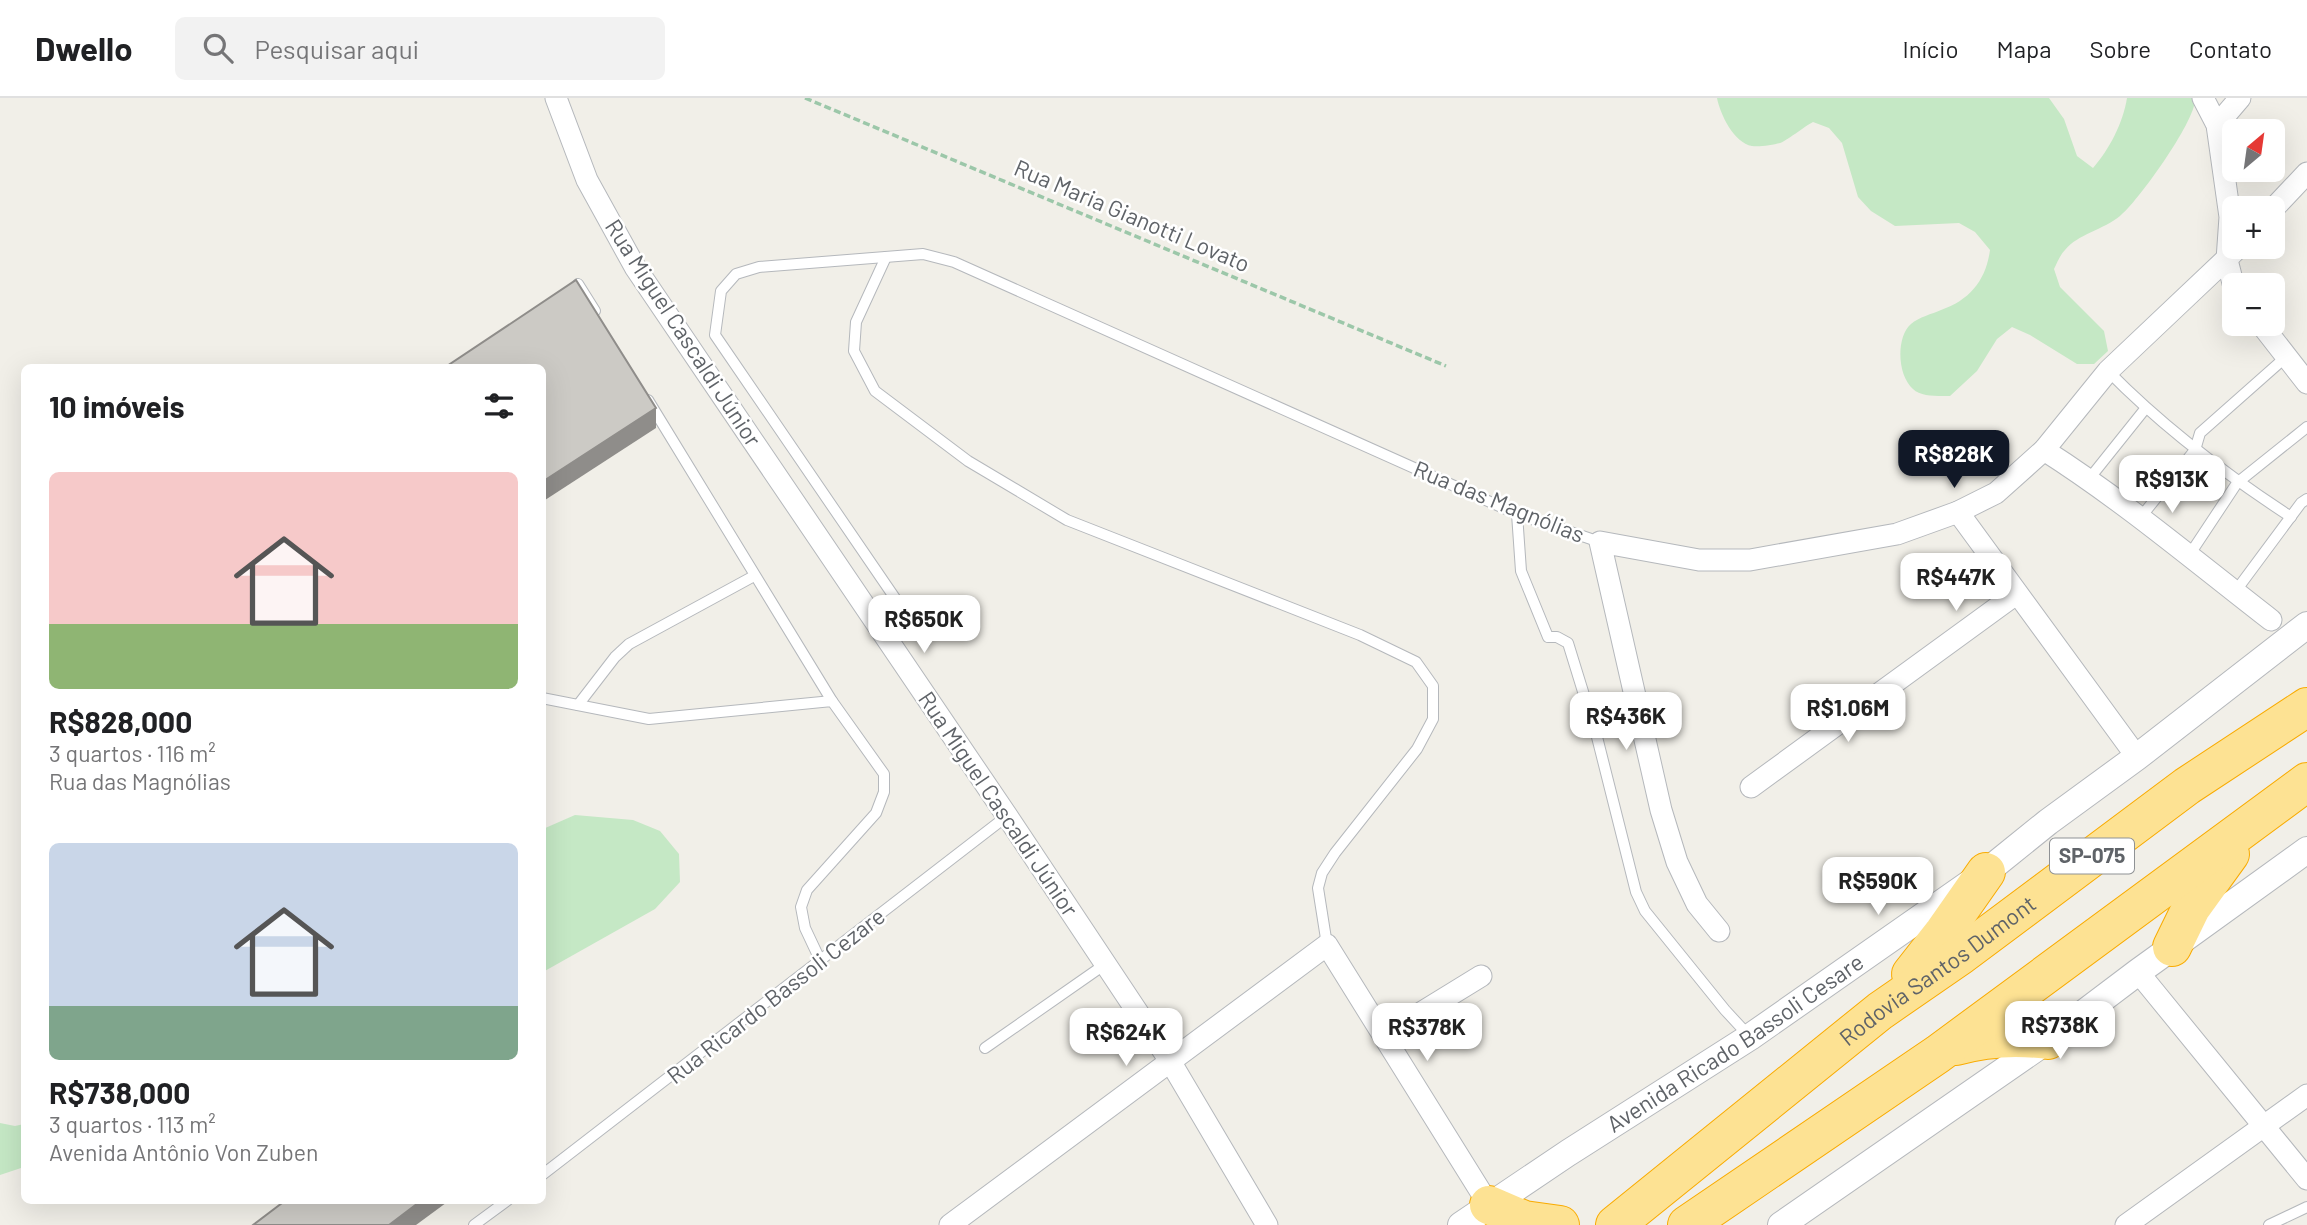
<!DOCTYPE html>
<html lang="pt">
<meta charset="utf-8">
<style>
body{margin:0;font-family:Barlow,sans-serif;background:#f2f2f2;color:#202124;height:100vh;display:flex;flex-direction:column;font-size:26px;white-space:nowrap}
*{box-sizing:border-box;margin:0}
p{font-size:23px;color:#757577}
.icon{flex:none;width:38px;height:38px;fill:none;stroke:currentColor;stroke-width:2;stroke-linecap:round;stroke-linejoin:round}
.map{position:relative;flex:1;overflow:hidden}
.details{position:absolute;left:21px;top:266px;width:525px;height:840px;display:flex;flex-direction:column;background:#fff;border-radius:10px;box-shadow:0 7px 28px #0002}
.details>*{flex:none}
.needle{width:46px;rotate:29deg}
.fabs{position:absolute;left:2222px;top:21px;display:grid;gap:14px}
.fabs a{display:grid;place-items:center;width:63px;height:63px;border-radius:10px;background:#fff;box-shadow:0 7px 28px #0002;font-size:35px}
.price{position:absolute;translate:-50% -60px;padding:0 16px;border-radius:14px;background:#fff;color:#222;font-size:23px;line-height:46px;filter:drop-shadow(0 2px 4px #0008)}
.price::after{content:'';position:absolute;left:50%;top:42px;width:21px;height:16px;margin-left:-10px;background:inherit;clip-path:polygon(0 0,100% 0,50% 100%)}
.price.on{background:#111827;color:#fff}
ul{padding:0;list-style:none}
li{display:grid;align-content:center;gap:14px;height:371px;padding:0 28px}
li span{display:grid;place-items:center;height:217px;border-radius:10px;color:#555}
li>.icon{margin-inline-start:auto}
span .icon{width:126px;height:126px;fill:#fffc;stroke-width:1}
li b{font-size:30px}
h2{display:flex;justify-content:space-between;align-items:center;height:84px;padding:0 28px;font-size:30px}
header{display:flex;align-items:center;gap:42px;box-sizing:border-box;height:98px;padding:0 35px;background:#fff;border-bottom:2px solid #e0e0e0}
header strong{font-size:33px}
nav{display:flex;gap:38px;margin-inline-start:auto;font-size:24px}
.search{width:490px;height:63px;background:#f2f2f2;display:flex;align-items:center;gap:18px;box-sizing:border-box;padding:0 24px;border-radius:10px;color:#757577;font-size:26px}
.map>svg:first-child{display:block}
.green{fill:#c5e8c5}
.lines{fill:none;stroke-linecap:round;stroke-linejoin:round}
.service-casing{stroke:#b5b8bc;stroke-width:12}
.minor-casing{stroke:#b5b8bc;stroke-width:23}
.tertiary-casing{stroke:#b5b8bc;stroke-width:28}
.motorway-casing{stroke:#f9ab00;stroke-width:40}
.path{stroke:#9cc7a9;stroke-width:3.5;stroke-dasharray:7 3.5;stroke-linecap:butt}
.service{stroke:#fff;stroke-width:10}
.minor{stroke:#fff;stroke-width:21}
.tertiary{stroke:#fff;stroke-width:26}
.motorway{stroke:#fde293;stroke-width:38}
.shaded-wall{fill:#8f8d8a}
.building{fill:#cccac5;stroke:#8f8d8a;stroke-width:2}
.labels{text-anchor:middle;stroke-width:5;stroke-linejoin:round;paint-order:stroke}
.shield{fill:#fff;stroke:#8f9295;stroke-width:2}
.shield-label{font-size:21px;font-weight:bold;fill:#5f6368}
.street-label{font-size:23px;fill:#5f6368;stroke:#fff}
</style>
<header>
<strong>Dwello</strong>
<div class="search"><svg class="icon" aria-label="search" viewBox="0 0 24 24"><circle cx="10" cy="10" r="6"/><path d="M15 15l6 6"/></svg>Pesquisar aqui</div>
<nav><a>Início</a><a>Mapa</a><a>Sobre</a><a>Contato</a></nav>
</header>
<div class="map">
<svg width="2307" height="1127" viewBox="0 0 2307 1127">
<rect width="100%" height="100%" fill="#f1efe8"/>
<g class="green">
<path d="M1717 0H2049L2064 21 2077 58 2093 70C2109 52 2123 25 2127 0H2195C2198 20 2137 105 2120 118 2103 132 2078 136 2065 152 2060 157 2057 165 2054 171L2060 189 2104 233 2108 253 2094 266H2077L2030 237 2012 229 1997 241 1977 273 1950 298C1938 298 1921 299 1913 291 1897 277 1896 239 1911 226 1919 219 1932 216 1941 212 1970 202 1986 182 1990 152L1975 134 1959 125 1895 128 1871 113 1858 99 1842 45 1829 30 1813 24C1805 28 1785 44 1780 45 1773 47 1759 49 1752 48 1734 45 1720 16 1717 0Z"/>
<polygon points="575,717 633,722 660,733 679,756 680,784 655,811 543,874 543,731"/>
<polygon points="0,1025 15,1028 24,1026 24,1069 0,1077"/>
</g>
<g class="lines">
<defs>
<g id="service">
<polyline points="886,159 856,224 854,253 875,293 968,363 1067,422 1360,537 1416,564 1433,588 1433,621 1417,651 1335,755 1322,775 1318,790 1327,847"/>
<polyline points="578,186 595,213"/>
<path d="M2108 273C2164 330 2225 376 2291 419"/>
<polyline points="648,302 832,603"/>
<polyline points="2089,381 2145,311"/>
<polyline points="1517,416 1521,473 1548,539 1557,539 1568,545 1597,639 1636,794 1645,813 1725,912 1750,939"/>
<polyline points="2140,420 2195,352 2200,335 2287,258"/>
<polyline points="2190,456 2237,385 2307,329"/>
<polyline points="2235,494 2301,405 2307,401"/>
<polyline points="925,544 715,237 721,193 736,176 759,169 923,156 954,164 1517,416 1600,444"/>
<polyline points="542,600 649,621 832,603 884,676 884,694 876,715 807,792 801,809 805,830 821,864"/>
<polyline points="578,607 615,559 629,546 754,478"/>
<polyline points="985,950 1104,867"/>
<polyline points="542,1077 1007,718"/>
<polyline points="474,1127 508,1102"/>
<polyline points="2269,1127 2307,1109"/>
</g>
<g id="minor">
<polyline points="556,0 587,82 635,169 1007,718 1170,963 1267,1127"/>
<polyline points="2203,0 2217,27 2230,119 2227,162 2235,193"/>
<polyline points="2217,27 2240,0"/>
<polyline points="2273,111 2307,75"/>
<polyline points="2261,226 2307,285"/>
<path d="M2044 352C2124 403 2196 464 2271 522"/>
<polyline points="1958,414 2137,659"/>
<polyline points="1751,689 2016,496"/>
<polyline points="1719,833 1697,806 1677,764 1661,712 1600,444 1699,462 1750,462 1897,436 1958,414 1996,395 2044,352 2108,273 2239,149"/>
<polyline points="2138,874 2307,1081"/>
<polyline points="1385,937 1481,878"/>
<polyline points="950,1127 1327,847 1489,1107"/>
<polyline points="2126,1127 2307,997"/>
</g>
<g id="tertiary">
<path id="s1" d="M1461 1127 1568 1055 1750 939 1986 774 2048 724 2137 659 2307 527"/>
<polyline points="1781,1127 2048,942 2138,874 2307,752"/>
</g>
<g id="motorway">
<polyline points="2172,849 2191,810 2230,756"/>
<polyline points="1911,876 1944,834 1986,774"/>
<path d="M1956 948C1988 939 2016 938 2048 942"/>
<polyline points="1489,1107 1524,1122 1560,1127"/>
<path id="s2" d="M1615 1127 1880 913 1961 857 2187 688 2307 609"/>
<polyline points="1687,1127 1938,956 2307,684"/>
</g>
</defs>
<use href="#service" class="service-casing"/>
<use href="#minor" class="minor-casing"/>
<use href="#tertiary" class="tertiary-casing"/>
<use href="#motorway" class="motorway-casing"/>
<polyline class="path" points="805,0 1446,268"/>
<use href="#service" class="service"/>
<use href="#minor" class="minor"/>
<use href="#tertiary" class="tertiary"/>
<use href="#motorway" class="motorway"/>
</g>
<g class="shaded-wall">
<polygon points="656,310 656,330 542,404 542,384"/>
<polygon points="422,1102 450,1102 416,1127 389,1127"/>
</g>
<g class="building">
<polygon points="576,182 656,310 542,384 542,270 444,270"/>
<polygon points="286,1102 422,1102 389,1127 253,1127"/>
</g>
<g class="labels">
<rect class="shield" x="2050" y="740.5" width="84" height="35" rx="5"/>
<g class="shield-label">
<text x="2092" y="765">SP-075</text>
</g>
<g class="street-label">
<text transform="translate(1132 118) rotate(23)" y="8">Rua Maria Gianotti Lovato</text>
<text transform="translate(683 235) rotate(57)" y="8">Rua Miguel Cascaldi Júnior</text>
<text transform="translate(1499 404) rotate(22)" y="8">Rua das Magnólias</text>
<text transform="translate(998 706) rotate(56)" y="8">Rua Miguel Cascaldi Júnior</text>
<text dy="8" stroke="none"><textPath href="#s2" startOffset="411">Rodovia Santos Dumont</textPath></text>
<text transform="translate(776 898) rotate(-38)" y="8">Rua Ricardo Bassoli Cezare</text>
<text dy="8" stroke="none"><textPath href="#s1" startOffset="329">Avenida Ricado Bassoli Cesare</textPath></text>
</g>
</g>
</svg>
<div class="fabs">
<a><svg class="needle" viewBox="-14 -14 28 28"><path d="M0-13l5 13h-10z" fill="#e53935"/><path d="M0 13l5-13h-10z" fill="#757577"/></svg></a>
<a>+</a>
<a>−</a>
</div>
<b class="price on" style="left:1954px;top:392px">R$828K</b>
<b class="price" style="left:2172px;top:417px">R$913K</b>
<b class="price" style="left:1956px;top:515px">R$447K</b>
<b class="price" style="left:924px;top:557px">R$650K</b>
<b class="price" style="left:1848px;top:646px">R$1.06M</b>
<b class="price" style="left:1626px;top:654px">R$436K</b>
<b class="price" style="left:1878px;top:819px">R$590K</b>
<b class="price" style="left:2060px;top:963px">R$738K</b>
<b class="price" style="left:1427px;top:965px">R$378K</b>
<b class="price" style="left:1126px;top:970px">R$624K</b>
<section class="details">
<h2>10 imóveis<svg class="icon" aria-label="filters" viewBox="0 0 24 24"><path d="M4 7h16M4 17h16"/><circle cx="9" cy="7" r="2"/><circle cx="15" cy="17" r="2"/></svg></h2>
<ul>
<li><span style="background:linear-gradient(#f6c9c9 70%,#8fb573 0)"><svg class="icon" aria-label="home" viewBox="0 0 24 24"><path d="M3 11l9-7 9 7M6 9v11h12V9"/></svg></span><div><b>R$828,000</b><p>3 quartos · 116 m²</p><p>Rua das Magnólias</p></div></li>
<li><span style="background:linear-gradient(#c9d6e8 75%,#7fa58c 0)"><svg class="icon" aria-label="home" viewBox="0 0 24 24"><path d="M3 11l9-7 9 7M6 9v11h12V9"/></svg></span><div><b>R$738,000</b><p>3 quartos · 113 m²</p><p>Avenida Antônio Von Zuben</p></div></li>
</ul>
</section>
</div>
